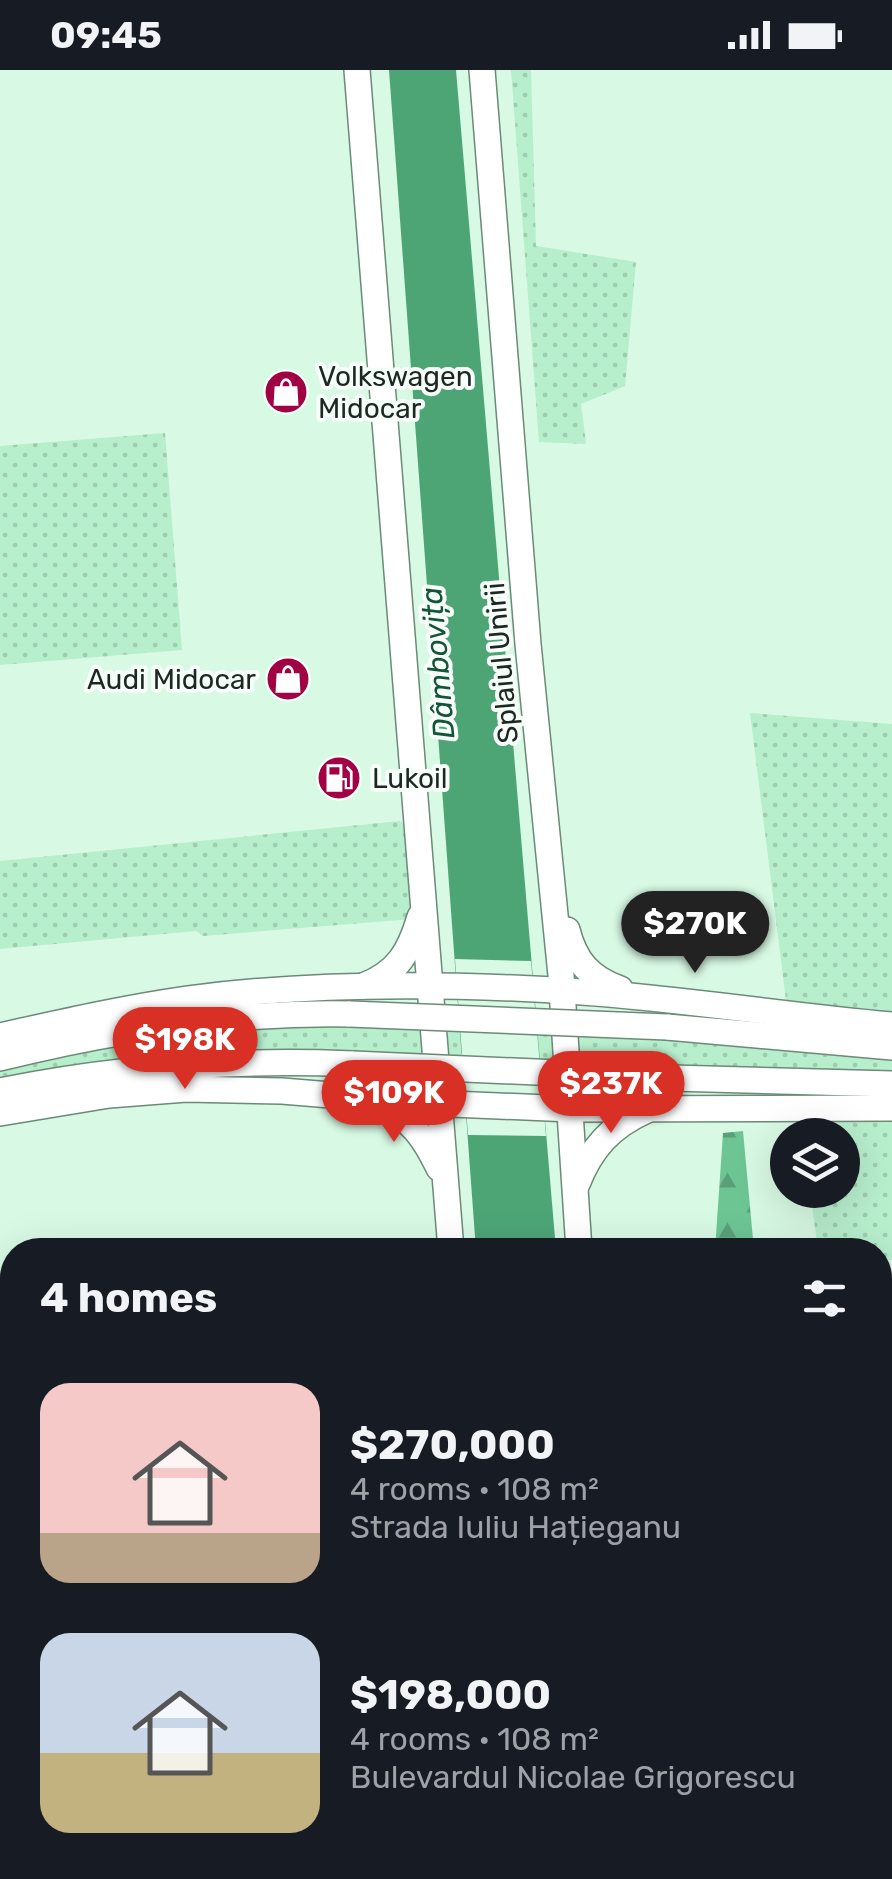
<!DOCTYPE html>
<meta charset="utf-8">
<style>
body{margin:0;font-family:Rubik,sans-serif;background:#242831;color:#f1f3f6;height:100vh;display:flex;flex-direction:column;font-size:38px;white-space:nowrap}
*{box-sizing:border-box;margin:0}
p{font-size:32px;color:#9ea1a6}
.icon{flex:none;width:55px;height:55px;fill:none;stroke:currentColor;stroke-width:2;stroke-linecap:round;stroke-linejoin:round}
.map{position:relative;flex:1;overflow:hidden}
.sheet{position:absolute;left:0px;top:1168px;width:892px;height:642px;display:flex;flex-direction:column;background:#171b24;border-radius:40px 40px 0 0;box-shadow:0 10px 40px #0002}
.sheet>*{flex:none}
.controls{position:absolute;left:770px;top:1048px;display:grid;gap:20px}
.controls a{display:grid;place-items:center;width:90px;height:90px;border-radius:50%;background:#171b24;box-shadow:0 10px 40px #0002;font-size:50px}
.price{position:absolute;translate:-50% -85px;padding:0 22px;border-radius:35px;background:#d93025;color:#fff;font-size:32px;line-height:65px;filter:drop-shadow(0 2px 5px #0008)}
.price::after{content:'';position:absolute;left:50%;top:60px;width:30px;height:22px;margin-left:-15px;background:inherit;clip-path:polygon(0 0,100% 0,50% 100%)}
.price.current{background:#222;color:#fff}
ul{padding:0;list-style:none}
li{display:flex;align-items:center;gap:30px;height:250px;padding:0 40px}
li span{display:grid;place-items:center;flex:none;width:280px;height:200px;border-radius:30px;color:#555}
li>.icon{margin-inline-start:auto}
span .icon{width:120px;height:120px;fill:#fffc;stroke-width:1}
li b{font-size:42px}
h2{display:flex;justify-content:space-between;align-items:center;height:120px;padding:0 40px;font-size:42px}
.status{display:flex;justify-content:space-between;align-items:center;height:70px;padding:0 50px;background:#171b24;direction:ltr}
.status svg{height:28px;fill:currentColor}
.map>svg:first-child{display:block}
.green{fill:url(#green-dots)}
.forest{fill:url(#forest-firs)}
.water{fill:#4da576}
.pier{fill:#d8f9e4}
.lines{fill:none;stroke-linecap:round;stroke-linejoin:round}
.secondary-casing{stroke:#6b8a77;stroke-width:28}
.secondary{stroke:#fff;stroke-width:25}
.secondary-bridge-casing{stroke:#6b8a77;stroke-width:28;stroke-linecap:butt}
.secondary-bridge{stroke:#fff;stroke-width:25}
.labels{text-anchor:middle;stroke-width:8;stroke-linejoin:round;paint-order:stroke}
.poi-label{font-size:28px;fill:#1c2821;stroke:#f8fffa;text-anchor:start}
.street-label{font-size:28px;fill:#1c2821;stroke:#f8fffa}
.water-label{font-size:30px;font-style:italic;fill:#125636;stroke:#f8fffa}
</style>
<div class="status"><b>09:45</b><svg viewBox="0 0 49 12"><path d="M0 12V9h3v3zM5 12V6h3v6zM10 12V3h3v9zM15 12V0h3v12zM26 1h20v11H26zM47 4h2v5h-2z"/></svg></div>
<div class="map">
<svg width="892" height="1809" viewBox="0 0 892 1809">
<defs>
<pattern id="green-dots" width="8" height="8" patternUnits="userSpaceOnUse" patternTransform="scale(2.5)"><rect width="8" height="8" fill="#b7eecc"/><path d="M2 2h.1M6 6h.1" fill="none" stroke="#9dccaf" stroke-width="1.8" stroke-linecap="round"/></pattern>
<pattern id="forest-firs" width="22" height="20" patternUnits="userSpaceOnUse" patternTransform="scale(2.5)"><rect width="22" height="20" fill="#6dc594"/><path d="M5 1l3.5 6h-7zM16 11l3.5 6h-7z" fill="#59a078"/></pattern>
</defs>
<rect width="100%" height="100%" fill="#d8f9e4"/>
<g class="green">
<polygon points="511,0 531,0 536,176 636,192 625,316 581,334 586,374 539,372"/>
<polygon points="165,363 182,580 0,595 0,376"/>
<polygon points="750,643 892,654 892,1190 880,1191 880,1180 818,1180 810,1120 842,1120 842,1065 803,1065 795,1002 554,996 0,1013 0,997 112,972 268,955 624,966 792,978"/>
<polygon points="400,751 405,754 412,849 203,866 196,861 0,879 0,791"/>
</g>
<g class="forest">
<polygon points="743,1061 754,1180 715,1180 723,1063"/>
<polygon points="646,1798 808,1798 809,1809 647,1809"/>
</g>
<g class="water">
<polygon points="389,0 456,0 556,1180 476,1180"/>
<polygon points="522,1798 607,1798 608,1809 523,1809"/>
</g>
<polygon class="pier" points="455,889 531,891 546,1066 468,1065"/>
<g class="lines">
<defs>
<g id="secondary">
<polyline points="357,0 451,1180"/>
<polyline points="482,0 528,574 561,905 579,1180"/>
<path d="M567 860C575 892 590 908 620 919"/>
<path d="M363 916C398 903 410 881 420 847"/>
<polyline points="667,957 892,977"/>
<path d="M0 966C62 952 124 938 187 929 316 912 452 913 582 922 685 929 788 946 892 955"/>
<path d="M0 988C115 959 231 942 350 944"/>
<polyline points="671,1008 892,1014"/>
<path d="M0 1021C117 997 234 989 353 994"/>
<path d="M380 1036C411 1047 425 1069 439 1098"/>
<polyline points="0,1043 109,1025 186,1019 282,1021 428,1033 571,1039 892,1038"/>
<path d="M577 1114C591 1078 611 1056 647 1040"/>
<polyline points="501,1798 502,1809"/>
<polyline points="624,1798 625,1809"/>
</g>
</defs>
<use href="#secondary" class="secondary-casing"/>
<use href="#secondary" class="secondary"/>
<defs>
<g id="secondary-bridge">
<polyline points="350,944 667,957"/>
<polyline points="353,994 671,1008"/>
</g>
</defs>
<use href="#secondary-bridge" class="secondary-bridge-casing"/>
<use href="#secondary-bridge" class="secondary-bridge"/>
</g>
<defs>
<symbol id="shop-disc" viewBox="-11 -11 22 22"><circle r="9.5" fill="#a00243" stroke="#f8fffa"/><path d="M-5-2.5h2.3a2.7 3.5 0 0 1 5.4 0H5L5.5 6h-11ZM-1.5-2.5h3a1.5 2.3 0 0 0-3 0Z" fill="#fff"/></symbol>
<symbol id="fuel-disc" viewBox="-11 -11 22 22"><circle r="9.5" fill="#a00243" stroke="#f8fffa"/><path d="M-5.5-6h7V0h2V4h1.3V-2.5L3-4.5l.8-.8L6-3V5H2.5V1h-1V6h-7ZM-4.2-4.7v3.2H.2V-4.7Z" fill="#fff"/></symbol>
</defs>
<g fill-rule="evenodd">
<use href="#shop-disc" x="261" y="297" width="50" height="50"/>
<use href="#shop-disc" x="263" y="584" width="50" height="50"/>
<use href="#fuel-disc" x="314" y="683" width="50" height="50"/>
</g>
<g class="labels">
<g class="poi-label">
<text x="318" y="316">Volkswagen<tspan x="318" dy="32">Midocar</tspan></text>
<text x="256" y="619" text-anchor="end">Audi Midocar</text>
<text x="372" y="718">Lukoil</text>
</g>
<g class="street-label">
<text transform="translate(501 593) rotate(-95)" y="10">Splaiul Unirii</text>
</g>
<g class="water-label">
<text transform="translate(438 593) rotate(-95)" y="10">Dâmbovița</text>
</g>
</g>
</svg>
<div class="controls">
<a><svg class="icon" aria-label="layers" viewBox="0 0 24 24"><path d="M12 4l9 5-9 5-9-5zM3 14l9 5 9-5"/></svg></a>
</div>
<b class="price current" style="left:695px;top:906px">$270K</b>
<b class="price" style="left:185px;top:1022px">$198K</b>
<b class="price" style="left:611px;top:1066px">$237K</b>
<b class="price" style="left:394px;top:1075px">$109K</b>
<section class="sheet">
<h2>4 homes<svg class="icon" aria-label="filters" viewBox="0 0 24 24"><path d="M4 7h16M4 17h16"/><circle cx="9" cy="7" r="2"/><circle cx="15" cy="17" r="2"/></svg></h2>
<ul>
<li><span style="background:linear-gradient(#f6c9c9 75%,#b9a48a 0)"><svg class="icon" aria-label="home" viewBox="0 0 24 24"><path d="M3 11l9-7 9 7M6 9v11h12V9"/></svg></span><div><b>$270,000</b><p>4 rooms · 108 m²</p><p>Strada Iuliu Hațieganu</p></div></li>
<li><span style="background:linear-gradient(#c9d6e8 60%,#c2b280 0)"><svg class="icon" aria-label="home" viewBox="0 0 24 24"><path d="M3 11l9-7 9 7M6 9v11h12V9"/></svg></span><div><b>$198,000</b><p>4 rooms · 108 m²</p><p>Bulevardul Nicolae Grigorescu</p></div></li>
</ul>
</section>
</div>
